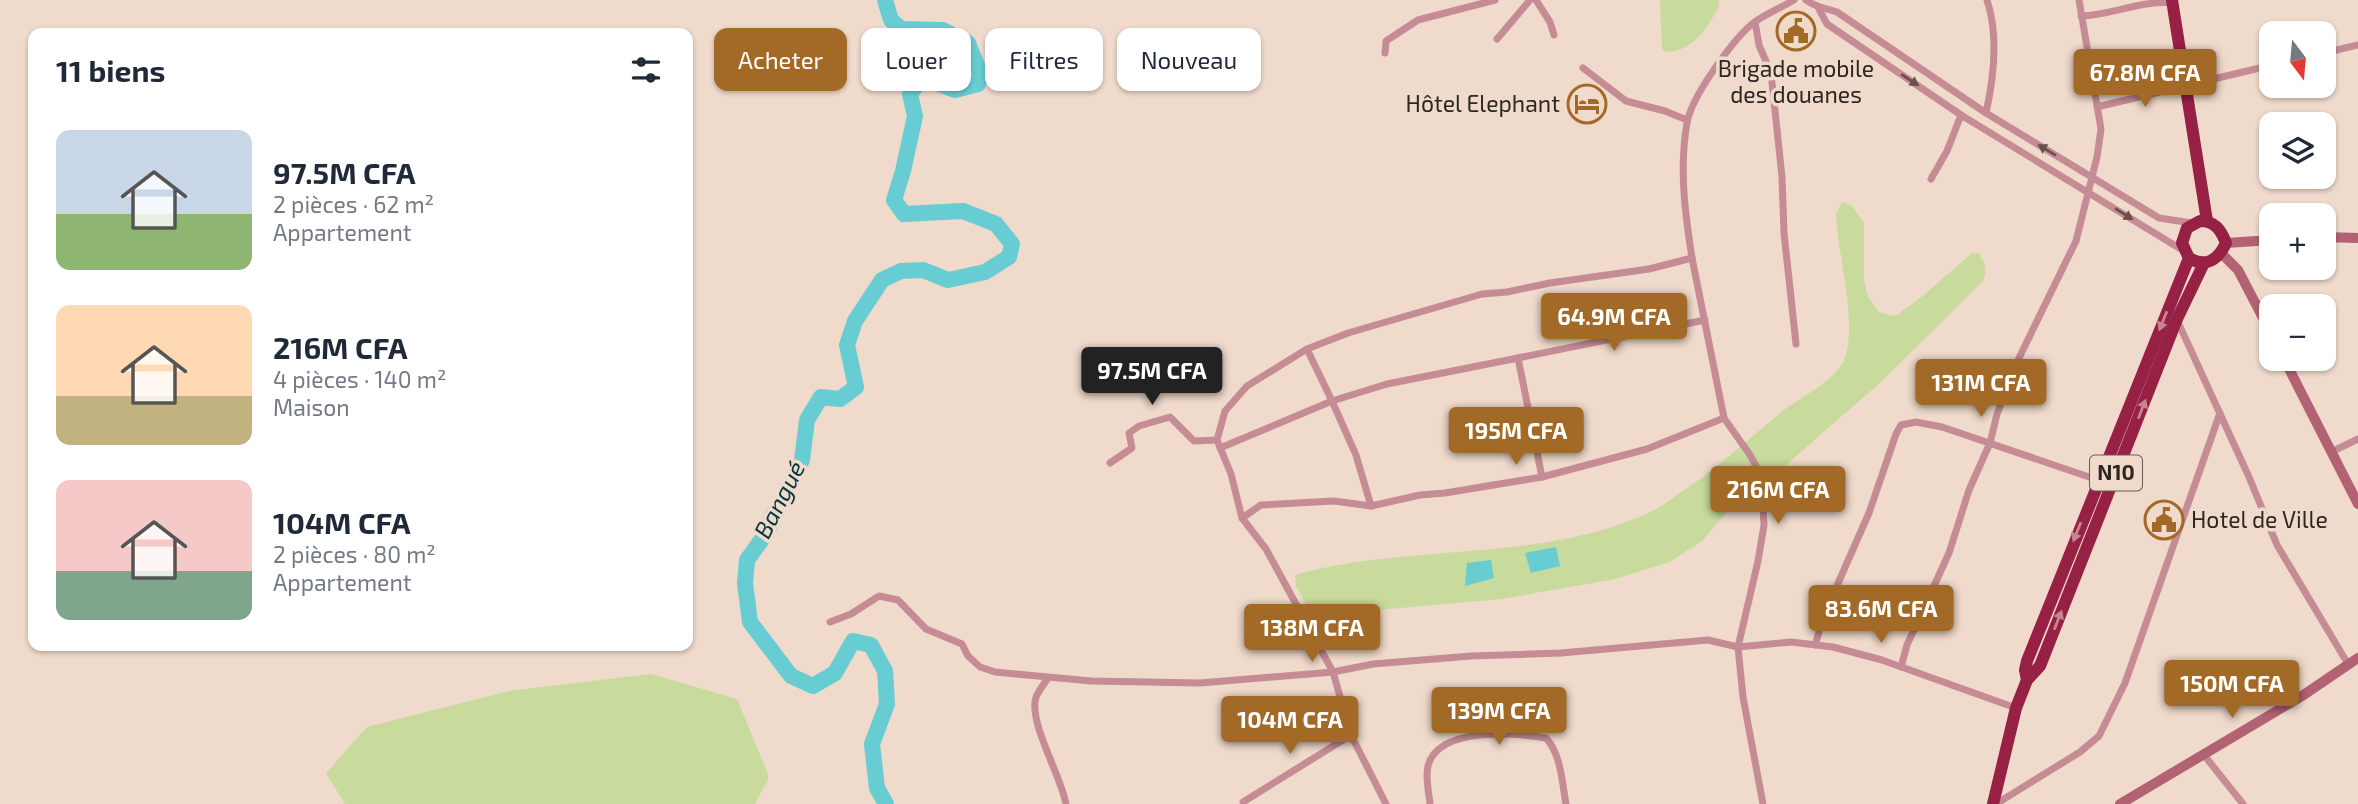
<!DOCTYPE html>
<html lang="fr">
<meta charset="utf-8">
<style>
body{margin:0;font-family:"Exo 2",sans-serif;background:#f2f2f3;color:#1f2937;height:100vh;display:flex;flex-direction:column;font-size:26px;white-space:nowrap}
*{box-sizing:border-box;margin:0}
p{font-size:23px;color:#747a83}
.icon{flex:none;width:38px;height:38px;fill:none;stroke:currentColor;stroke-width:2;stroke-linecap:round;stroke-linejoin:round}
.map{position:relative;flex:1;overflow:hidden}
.panel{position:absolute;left:28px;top:28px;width:665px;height:623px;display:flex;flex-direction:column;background:#fff;border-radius:14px;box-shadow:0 2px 5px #0004}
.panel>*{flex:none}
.hud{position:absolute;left:714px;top:28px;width:665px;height:63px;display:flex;gap:14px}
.needle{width:46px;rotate:164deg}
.tools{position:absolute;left:2259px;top:21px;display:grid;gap:14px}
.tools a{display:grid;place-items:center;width:77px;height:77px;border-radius:14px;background:#fff;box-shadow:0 2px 5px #0004;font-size:35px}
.price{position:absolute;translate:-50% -60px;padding:0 16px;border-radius:7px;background:#a26927;color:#fff;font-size:23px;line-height:46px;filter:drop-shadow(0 2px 4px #0008)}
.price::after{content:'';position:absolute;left:50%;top:42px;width:21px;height:16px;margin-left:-10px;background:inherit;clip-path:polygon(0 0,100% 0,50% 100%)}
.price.on{background:#222;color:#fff}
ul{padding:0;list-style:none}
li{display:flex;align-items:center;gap:21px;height:175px;padding:0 28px}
li span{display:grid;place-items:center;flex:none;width:196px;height:140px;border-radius:14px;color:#555}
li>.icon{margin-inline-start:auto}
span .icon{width:84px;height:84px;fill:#fffc;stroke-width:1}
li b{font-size:30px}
h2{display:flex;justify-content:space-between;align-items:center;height:84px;padding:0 28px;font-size:30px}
.pill{padding:0 24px;border-radius:14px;background:#fff;box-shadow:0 2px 5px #0004;font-size:24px;line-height:63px}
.pill.on{background:#a26927;color:#fff}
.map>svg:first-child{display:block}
.green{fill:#c8da9c}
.water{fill:#67cdd2}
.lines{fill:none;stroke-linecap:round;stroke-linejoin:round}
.river{stroke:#67cdd2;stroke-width:16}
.street{stroke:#c58c96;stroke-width:7}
.secondary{stroke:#b36273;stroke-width:10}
.highway{stroke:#972045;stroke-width:12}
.oneway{fill:#6a4f4f}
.oneway2{fill:#c7868f}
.labels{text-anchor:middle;stroke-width:7;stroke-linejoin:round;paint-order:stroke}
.shield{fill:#efdacb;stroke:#685c53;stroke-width:2}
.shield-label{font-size:21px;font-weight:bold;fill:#2e2620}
.poi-label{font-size:23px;fill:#2e2620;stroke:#efdacb}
.water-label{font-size:24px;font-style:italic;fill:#033739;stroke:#efdacb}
</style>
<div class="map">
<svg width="2358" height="804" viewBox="0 0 2358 804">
<rect width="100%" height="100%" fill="#efdacb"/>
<g class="green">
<path d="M1660 0H1719V5C1709 27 1693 51 1667 52L1662 49Z"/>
<path d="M1842 202 1851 205 1864 223V280L1868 297 1879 312 1893 316 1897 315 1924 295 1972 253H1978C1985 262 1988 270 1983 281L1882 381 1779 471 1731 507 1702 541 1669 562 1615 579 1502 599 1332 614 1307 606 1296 586 1295 575C1412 542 1541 564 1653 511 1663 506 1671 499 1680 493 1716 470 1746 441 1779 414 1800 396 1841 381 1847 351 1855 308 1838 257 1836 214Z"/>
<polygon points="651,674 737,699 769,777 755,804 345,804 326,773 367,727 509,691"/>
</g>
<g class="water">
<polygon points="1556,547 1560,566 1531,573 1525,553"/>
<polygon points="1491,560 1494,578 1465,586 1467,563"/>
</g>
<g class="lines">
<polyline class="river" points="885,0 891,20 901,29 943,30 968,43 980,73 978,84 955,90 935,82 920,81 910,94 915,116 903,171 894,200 904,214 963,211 996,224 1012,244 1009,257 985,272 948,280 923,270 901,271 882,280 855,321 847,345 856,387 840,399 821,397 807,420 802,460 783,500 772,516 768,531 747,560 745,583 750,622 791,676 813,686 835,673 853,641 871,645 885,671 887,704 872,744 877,788 886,804"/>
<g class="street">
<polyline points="1536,0 1550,22 1554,35"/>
<path d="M1806 0C1819 9 1823 7 1837 12L1986 113 2159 218 2192 223"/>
<polyline points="1819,9 1827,24 1961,115 2184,251"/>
<path d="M2081 16C2112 15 2141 0 2173 3"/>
<polyline points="1755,22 1759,45 1771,73 1782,177 1784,233 1796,344"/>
<polyline points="1497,39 1530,0"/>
<polyline points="1385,53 1386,41 1418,20 1495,0"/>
<polyline points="2324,53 2358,45"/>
<polyline points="1583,68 1626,101 1665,111 1687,120"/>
<polyline points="2097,107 2272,65"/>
<path d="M1986 113C1994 77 1999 36 1987 0"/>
<polyline points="1931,179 1947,151 1961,115"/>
<polyline points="2177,320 2249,477 2277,545 2348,664"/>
<polyline points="1518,358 1705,320"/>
<polyline points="1724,418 1750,455 1761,475 1764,525 1758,561 1738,647 1743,697 1763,804"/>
<polyline points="1220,448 1332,401 1307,349"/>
<polyline points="2331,452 2358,439"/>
<polyline points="1110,463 1132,448 1129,433 1139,426 1170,417 1194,441 1217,440"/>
<polyline points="1371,506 1356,455 1332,401 1387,384 1518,358 1542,477"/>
<polyline points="1242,518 1261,505 1334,501 1371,506 1420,495 1445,493 1542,477 1647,449 1724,418 1692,258"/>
<polyline points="830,622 851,614 879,596 898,600 926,629 962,644 968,656 980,667 995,672 1091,681 1200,683 1333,672 1373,664 1471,656 1561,653 1708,640 1738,647 1791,642 1833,647 1882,660 2016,708"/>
<polyline points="1815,645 1824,615 1869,513 1896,434 1901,425 1916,422 1942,427 2098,480"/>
<polyline points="1901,667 1907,645 1949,553 1969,490 1990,443 1997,414 2019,358 2076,241 2097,157 2101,129 2079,0"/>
<path d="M1048 678C1044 684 1039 690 1036 697 1028 722 1061 775 1066 804"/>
<polyline points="2204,755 2243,804"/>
<polyline points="1243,802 1351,735"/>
<path d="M1386 804 1351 735 1333 672 1266 549 1242 518 1231 474 1217 440 1225 411 1247 386 1307 349 1348 333 1482 294 1507 292 1550 283 1649 269 1692 258C1685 213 1679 168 1687 123 1691 97 1735 36 1756 21 1768 13 1782 7 1794 0"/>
<path d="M1430 804C1429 793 1425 777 1428 766 1438 726 1516 733 1546 738 1561 754 1562 782 1566 804"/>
<polyline points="1996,804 2080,752 2099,736 2125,683 2220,413"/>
</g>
<g class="secondary">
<polyline points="2324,237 2358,238"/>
<polyline points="2226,243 2272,240"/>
<polyline points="2221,253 2238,270 2272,335"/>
<polyline points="2284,359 2358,504"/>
<polyline points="2120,804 2302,696 2358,658"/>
</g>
<g class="highway">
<polyline points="2172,0 2207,221"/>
<path d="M2200 221C2215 221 2221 230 2226 243 2218 260 2206 268 2189 258L2182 243 2187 228Z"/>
<polyline points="2027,680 2025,670 2027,661 2189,258"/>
<polyline points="1993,804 2016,708 2027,680 2040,666 2177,319 2204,263"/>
</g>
</g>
<defs><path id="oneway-solid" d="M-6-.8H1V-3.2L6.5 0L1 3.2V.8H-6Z" transform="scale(1.75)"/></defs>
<g class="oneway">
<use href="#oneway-solid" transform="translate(1910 80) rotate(34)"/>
<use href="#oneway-solid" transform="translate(2047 150) rotate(-149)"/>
<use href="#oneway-solid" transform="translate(2124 214) rotate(32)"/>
</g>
<g class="oneway2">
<use href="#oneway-solid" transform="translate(2163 321) rotate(112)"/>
<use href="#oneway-solid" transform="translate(2142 409) rotate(-69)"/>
<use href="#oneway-solid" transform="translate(2077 532) rotate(112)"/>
<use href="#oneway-solid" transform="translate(2058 620) rotate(-69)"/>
</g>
<defs>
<symbol id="civic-ring" viewBox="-11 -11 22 22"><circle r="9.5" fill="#efdacb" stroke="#a26927" stroke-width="1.5"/><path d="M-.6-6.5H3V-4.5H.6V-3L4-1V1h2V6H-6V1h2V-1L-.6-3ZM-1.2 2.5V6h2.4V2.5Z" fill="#a26927"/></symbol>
<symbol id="hotel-ring" viewBox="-11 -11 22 22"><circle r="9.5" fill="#efdacb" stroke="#a26927" stroke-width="1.5"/><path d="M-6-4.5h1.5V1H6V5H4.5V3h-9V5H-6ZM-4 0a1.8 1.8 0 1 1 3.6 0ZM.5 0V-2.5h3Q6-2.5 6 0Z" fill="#a26927"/></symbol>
</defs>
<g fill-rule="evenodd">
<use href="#civic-ring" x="1774" y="9" width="44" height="44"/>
<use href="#hotel-ring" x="1565" y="82" width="44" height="44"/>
<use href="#civic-ring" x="2142" y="498" width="44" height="44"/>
</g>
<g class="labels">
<rect class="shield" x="2090" y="455.5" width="52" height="35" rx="5"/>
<g class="shield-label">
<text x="2116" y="480">N10</text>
</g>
<g class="poi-label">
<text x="1796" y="77">Brigade mobile<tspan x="1796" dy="26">des douanes</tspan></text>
<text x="1560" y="112" text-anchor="end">Hôtel Elephant</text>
<text x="2191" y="528" text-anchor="start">Hotel de Ville</text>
</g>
<g class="water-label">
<text transform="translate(780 500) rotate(-63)" y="8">Bangué</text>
</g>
</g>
</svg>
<div class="tools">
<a><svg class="needle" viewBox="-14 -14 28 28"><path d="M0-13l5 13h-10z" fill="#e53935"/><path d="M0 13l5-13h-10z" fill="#747a83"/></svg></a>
<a><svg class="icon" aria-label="layers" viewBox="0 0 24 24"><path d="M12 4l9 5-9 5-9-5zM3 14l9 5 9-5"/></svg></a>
<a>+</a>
<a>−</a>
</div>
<b class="price" style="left:2145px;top:109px">67.8M CFA</b>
<b class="price" style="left:1614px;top:353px">64.9M CFA</b>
<b class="price on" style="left:1152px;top:407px">97.5M CFA</b>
<b class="price" style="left:1981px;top:419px">131M CFA</b>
<b class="price" style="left:1516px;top:467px">195M CFA</b>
<b class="price" style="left:1778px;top:526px">216M CFA</b>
<b class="price" style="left:1881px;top:645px">83.6M CFA</b>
<b class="price" style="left:1312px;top:664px">138M CFA</b>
<b class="price" style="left:2232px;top:720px">150M CFA</b>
<b class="price" style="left:1499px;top:747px">139M CFA</b>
<b class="price" style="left:1290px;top:756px">104M CFA</b>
<div class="hud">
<a class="pill on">Acheter</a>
<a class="pill">Louer</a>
<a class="pill">Filtres</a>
<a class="pill">Nouveau</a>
</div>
<section class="panel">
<h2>11 biens<svg class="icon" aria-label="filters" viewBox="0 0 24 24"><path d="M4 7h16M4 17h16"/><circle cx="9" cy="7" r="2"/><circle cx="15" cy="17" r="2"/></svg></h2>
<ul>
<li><span style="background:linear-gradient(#c9d6e8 60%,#8fb573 0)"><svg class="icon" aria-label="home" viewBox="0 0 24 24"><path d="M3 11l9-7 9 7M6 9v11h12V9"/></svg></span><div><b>97.5M CFA</b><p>2 pièces · 62 m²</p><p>Appartement</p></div></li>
<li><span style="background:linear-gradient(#ffd9b3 65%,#c2b280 0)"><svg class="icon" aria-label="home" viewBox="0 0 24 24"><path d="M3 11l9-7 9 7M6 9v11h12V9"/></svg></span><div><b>216M CFA</b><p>4 pièces · 140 m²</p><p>Maison</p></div></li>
<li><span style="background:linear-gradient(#f6c9c9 65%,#7fa58c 0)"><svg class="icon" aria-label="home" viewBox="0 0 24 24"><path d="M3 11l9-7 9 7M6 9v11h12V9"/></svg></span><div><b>104M CFA</b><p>2 pièces · 80 m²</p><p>Appartement</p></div></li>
</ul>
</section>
</div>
